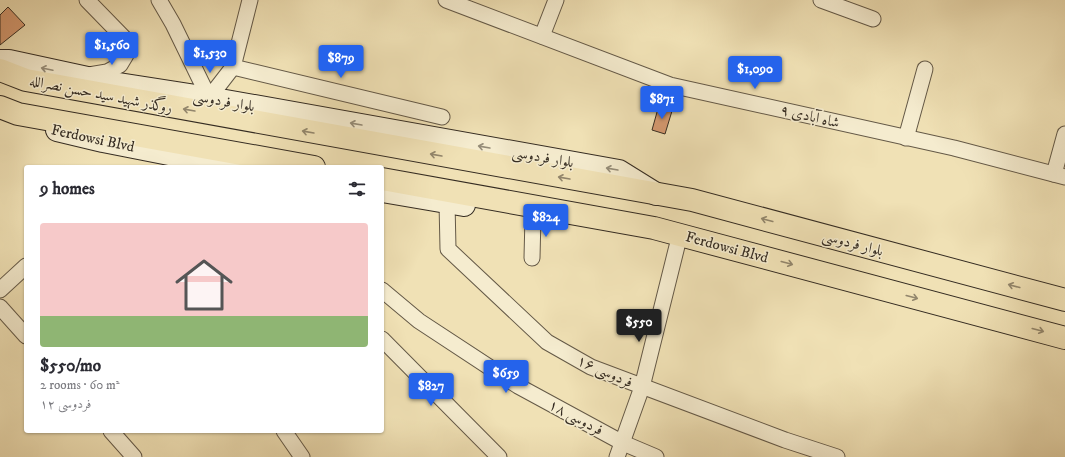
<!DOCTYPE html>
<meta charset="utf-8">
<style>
body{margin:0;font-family:"IM FELL DW Pica",Amiri,serif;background:#f2f2f3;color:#2b2b33;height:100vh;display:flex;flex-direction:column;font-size:15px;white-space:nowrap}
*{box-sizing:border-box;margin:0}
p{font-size:13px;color:#7c7c81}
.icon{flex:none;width:22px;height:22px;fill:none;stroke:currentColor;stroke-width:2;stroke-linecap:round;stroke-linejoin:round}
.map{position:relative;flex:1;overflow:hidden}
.panel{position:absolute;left:24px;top:165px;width:360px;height:268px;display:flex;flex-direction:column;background:#fff;border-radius:4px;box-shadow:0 1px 3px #0004}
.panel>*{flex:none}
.price{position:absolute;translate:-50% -34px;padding:0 9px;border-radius:4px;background:#2563eb;color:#fff;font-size:13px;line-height:26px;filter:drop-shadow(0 1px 2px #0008)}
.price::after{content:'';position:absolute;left:50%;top:24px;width:12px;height:9px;margin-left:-6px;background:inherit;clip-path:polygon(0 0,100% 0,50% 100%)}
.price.active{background:#222;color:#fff}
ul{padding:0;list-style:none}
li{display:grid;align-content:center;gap:8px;height:212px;padding:0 16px}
li span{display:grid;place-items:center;height:124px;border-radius:4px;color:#555}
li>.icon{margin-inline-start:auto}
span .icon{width:72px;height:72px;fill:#fffc;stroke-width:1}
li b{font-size:17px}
h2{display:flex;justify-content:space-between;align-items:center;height:48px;padding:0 16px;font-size:17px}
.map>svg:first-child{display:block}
.building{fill:#d69a71;stroke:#352c22}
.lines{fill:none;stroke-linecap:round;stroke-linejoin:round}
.street-casing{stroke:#645947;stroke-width:17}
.secondary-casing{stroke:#352c22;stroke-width:24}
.primary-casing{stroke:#352c22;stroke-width:24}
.street{stroke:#f5eccf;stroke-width:15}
.secondary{stroke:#f5eccf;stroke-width:22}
.primary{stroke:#f0e1b5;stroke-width:22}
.oneway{stroke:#958c78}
.oneway2{stroke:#92866c}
.labels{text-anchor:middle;stroke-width:3;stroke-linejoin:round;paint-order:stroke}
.street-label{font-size:15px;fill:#352c22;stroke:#f5eccf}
</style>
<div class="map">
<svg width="1065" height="457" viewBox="0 0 1065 457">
<rect width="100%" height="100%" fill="#f0e1b5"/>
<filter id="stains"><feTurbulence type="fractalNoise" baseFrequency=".005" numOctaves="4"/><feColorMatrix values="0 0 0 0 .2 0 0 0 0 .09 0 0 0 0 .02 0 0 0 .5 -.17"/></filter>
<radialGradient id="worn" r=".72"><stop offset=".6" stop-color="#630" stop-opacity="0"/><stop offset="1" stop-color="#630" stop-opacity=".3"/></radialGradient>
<g class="building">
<polygon points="8,7 25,25 0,45 0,15"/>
<polygon points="659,105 672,111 665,134 652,130"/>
</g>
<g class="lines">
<defs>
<g id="street">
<polyline points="87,0 124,38 126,55 120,65 107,72 89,75"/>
<polyline points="159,0 173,24 209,98 233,67 250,0"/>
<polyline points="446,0 670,85 954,148 1065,177"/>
<polyline points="821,0 873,19"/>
<polyline points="542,36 556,0"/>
<polyline points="233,67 442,117"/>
<polyline points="906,138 925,69"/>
<polyline points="1054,174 1065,134"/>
<polyline points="447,202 448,249 547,342 591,367 785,440 837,457"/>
<polyline points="532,258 533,217"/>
<polyline points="0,290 26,266"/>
<polyline points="382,290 419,321 518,386 623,443 656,457"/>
<polyline points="0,307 26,336"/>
<polyline points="382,339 499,457"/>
<polyline points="111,431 134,457"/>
<polyline points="284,431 302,457"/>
<polyline points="617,457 642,387 680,234"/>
</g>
<g id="secondary">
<polyline points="0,61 9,61 106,82 209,98 619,171 656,194"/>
<polyline points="57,130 103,141 235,167"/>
<polyline points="382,191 464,205"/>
</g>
<g id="primary">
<polyline points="0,70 26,80 692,200 1065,300"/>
<polyline points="0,107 18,114 314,167"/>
<polyline points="382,179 654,228 1065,338"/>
</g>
</defs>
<use href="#street" class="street-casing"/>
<use href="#secondary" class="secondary-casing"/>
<use href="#primary" class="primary-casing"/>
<use href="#street" class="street"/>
<use href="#secondary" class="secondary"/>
<use href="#primary" class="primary"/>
</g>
<defs><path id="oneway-shaft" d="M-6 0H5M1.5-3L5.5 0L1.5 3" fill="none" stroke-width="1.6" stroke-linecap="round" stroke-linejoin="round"/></defs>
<g class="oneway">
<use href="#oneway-shaft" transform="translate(47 69) rotate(-168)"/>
<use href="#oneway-shaft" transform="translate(356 124) rotate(-170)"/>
<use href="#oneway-shaft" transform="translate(484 147) rotate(-170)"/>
<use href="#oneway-shaft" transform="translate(612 169) rotate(-170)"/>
</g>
<g class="oneway2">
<use href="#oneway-shaft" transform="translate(189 110) rotate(-170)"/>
<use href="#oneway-shaft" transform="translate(308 132) rotate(-170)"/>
<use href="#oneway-shaft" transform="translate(436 155) rotate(-170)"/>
<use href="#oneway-shaft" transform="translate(564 178) rotate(-170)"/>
<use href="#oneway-shaft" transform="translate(767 220) rotate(-165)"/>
<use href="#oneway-shaft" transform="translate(787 263) rotate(15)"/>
<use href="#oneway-shaft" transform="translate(1014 286) rotate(-165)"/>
<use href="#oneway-shaft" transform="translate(912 297) rotate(15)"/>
<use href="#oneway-shaft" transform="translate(1038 330) rotate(15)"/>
</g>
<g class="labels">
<g class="street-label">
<text transform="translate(101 94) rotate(11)" y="5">روگذر شهید سید حسن نصرالله</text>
<text transform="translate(224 101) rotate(10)" y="5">بلوار فردوسی</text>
<text transform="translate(810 116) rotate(13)" y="5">شاه آبادی ۹</text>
<text transform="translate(93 138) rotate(12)" y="5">Ferdowsi Blvd</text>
<text transform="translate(543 157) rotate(10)" y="5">بلوار فردوسی</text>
<text transform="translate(853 243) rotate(15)" y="5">بلوار فردوسی</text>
<text transform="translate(727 247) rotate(15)" y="5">Ferdowsi Blvd</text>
<text transform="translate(605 371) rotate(24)" y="5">فردوسی ۱۶</text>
<text transform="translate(576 417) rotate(28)" y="5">فردوسی ۱۸</text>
</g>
</g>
<rect width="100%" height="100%" filter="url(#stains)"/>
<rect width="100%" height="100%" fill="url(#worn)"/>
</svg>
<b class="price" style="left:112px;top:66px">$1,560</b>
<b class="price" style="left:210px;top:74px">$1,530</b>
<b class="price" style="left:341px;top:79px">$879</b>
<b class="price" style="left:755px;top:90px">$1,090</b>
<b class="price" style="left:662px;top:120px">$871</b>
<b class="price" style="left:546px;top:238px">$824</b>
<b class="price active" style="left:639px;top:343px">$550</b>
<b class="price" style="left:506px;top:394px">$659</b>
<b class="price" style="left:431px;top:407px">$827</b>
<section class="panel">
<h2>9 homes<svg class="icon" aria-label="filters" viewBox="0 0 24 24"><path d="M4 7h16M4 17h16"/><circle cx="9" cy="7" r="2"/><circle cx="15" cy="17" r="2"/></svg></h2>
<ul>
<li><span style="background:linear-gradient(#f6c9c9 75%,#8fb573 0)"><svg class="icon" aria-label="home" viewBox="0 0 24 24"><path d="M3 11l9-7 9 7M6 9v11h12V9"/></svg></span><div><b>$550/mo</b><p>2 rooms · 60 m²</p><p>فردوسی ۱۲</p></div></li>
</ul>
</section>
</div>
